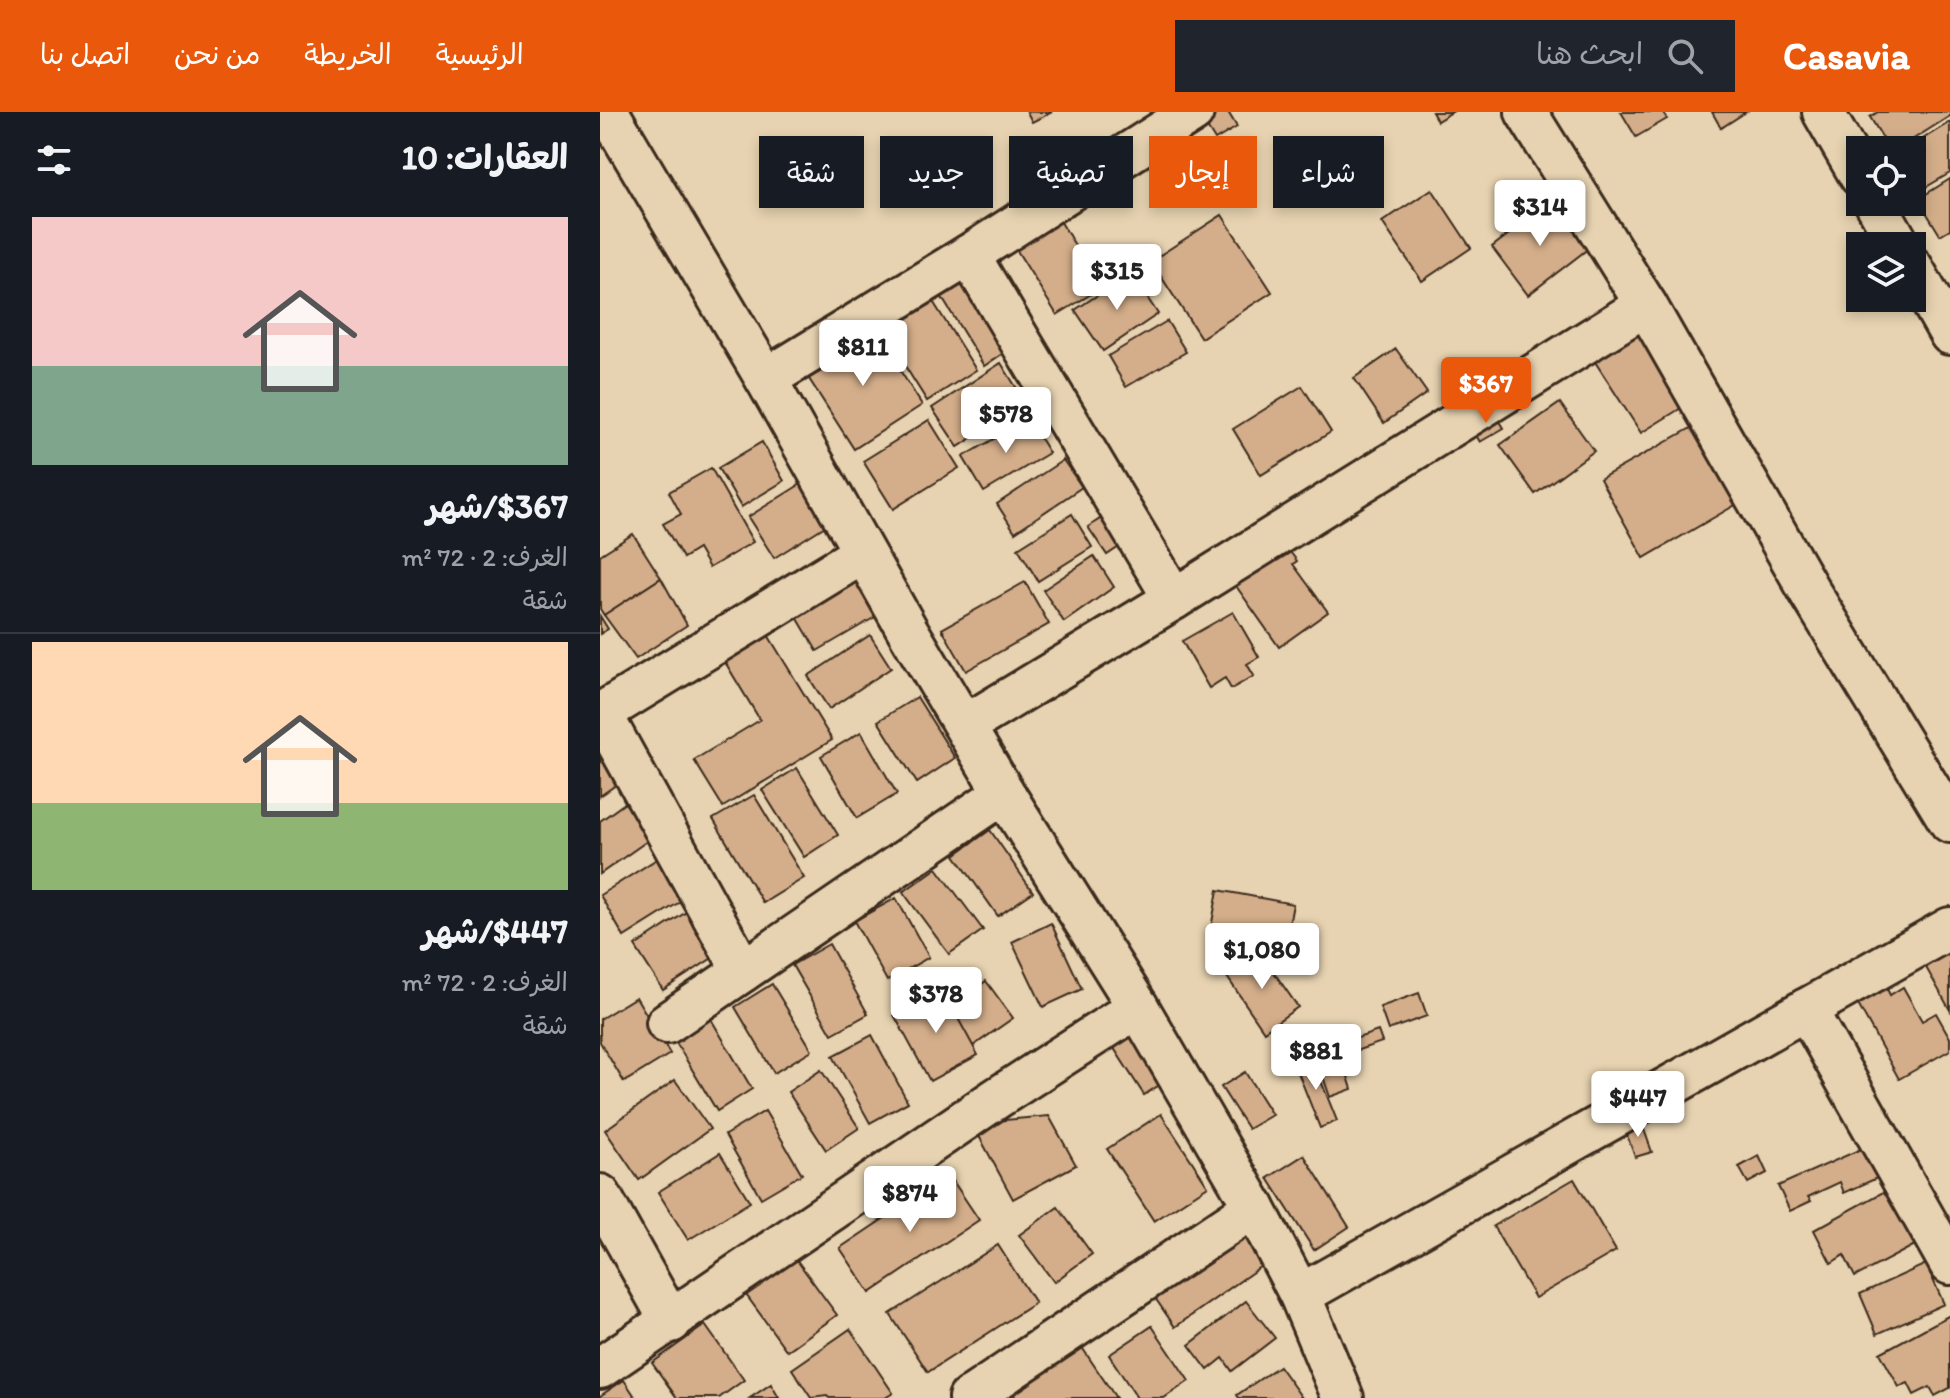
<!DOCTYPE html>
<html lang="ar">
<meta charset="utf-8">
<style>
body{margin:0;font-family:Itim,"Playpen Sans Arabic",sans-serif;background:#20242c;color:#f1f3f6;direction:rtl;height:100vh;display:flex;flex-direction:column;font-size:30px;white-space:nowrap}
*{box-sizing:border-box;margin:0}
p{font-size:26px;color:#9ea1a6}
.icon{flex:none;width:44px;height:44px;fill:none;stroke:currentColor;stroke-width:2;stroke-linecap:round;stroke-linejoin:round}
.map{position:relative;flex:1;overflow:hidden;direction:ltr}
.drawer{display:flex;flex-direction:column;background:#171b24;width:600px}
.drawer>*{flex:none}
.banner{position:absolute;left:24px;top:24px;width:760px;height:72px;direction:rtl;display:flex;gap:16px}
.buttons{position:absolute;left:1246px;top:24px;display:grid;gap:16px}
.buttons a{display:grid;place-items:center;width:80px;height:80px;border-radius:0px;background:#171b24;box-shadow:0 4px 12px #0003;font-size:40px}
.price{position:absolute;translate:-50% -68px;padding:0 18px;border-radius:8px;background:#fff;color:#222;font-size:26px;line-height:52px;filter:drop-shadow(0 2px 4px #0008)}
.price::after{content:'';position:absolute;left:50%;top:48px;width:24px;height:18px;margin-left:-12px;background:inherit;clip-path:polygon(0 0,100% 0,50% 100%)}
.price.selected{background:#ea580c;color:#fff}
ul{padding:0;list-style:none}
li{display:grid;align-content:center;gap:16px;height:424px;padding:0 32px}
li+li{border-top:2px solid #363941}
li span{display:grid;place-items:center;height:248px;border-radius:0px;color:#555}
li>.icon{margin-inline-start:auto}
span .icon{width:144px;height:144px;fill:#fffc;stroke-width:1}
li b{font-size:34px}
h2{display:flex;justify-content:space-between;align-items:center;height:96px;padding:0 32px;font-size:34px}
.pill{padding:0 28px;border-radius:0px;background:#171b24;box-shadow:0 4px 12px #0003;font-size:28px;line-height:72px}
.pill.selected{background:#ea580c;color:#fff}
header{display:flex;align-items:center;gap:48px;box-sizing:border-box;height:112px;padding:0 40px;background:#ea580c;color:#fff}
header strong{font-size:38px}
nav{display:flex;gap:44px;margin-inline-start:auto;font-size:28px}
.search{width:560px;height:72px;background:#20242c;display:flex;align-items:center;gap:20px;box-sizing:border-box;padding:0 28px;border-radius:0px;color:#9ea1a6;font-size:30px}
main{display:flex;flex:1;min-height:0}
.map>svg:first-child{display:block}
.building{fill:#d4ae8a;stroke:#3b2a1e;stroke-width:2}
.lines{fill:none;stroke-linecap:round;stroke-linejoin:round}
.minor-casing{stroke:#3b2a1e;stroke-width:46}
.minor{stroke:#e7d3b1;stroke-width:40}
</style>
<header>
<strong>Casavia</strong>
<div class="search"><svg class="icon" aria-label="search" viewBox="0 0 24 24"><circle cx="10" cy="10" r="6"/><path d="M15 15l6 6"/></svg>ابحث هنا</div>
<nav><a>الرئيسية</a><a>الخريطة</a><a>من نحن</a><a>اتصل بنا</a></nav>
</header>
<main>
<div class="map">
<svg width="1350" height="1286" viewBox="0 0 1350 1286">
<rect width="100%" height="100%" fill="#e7d3b1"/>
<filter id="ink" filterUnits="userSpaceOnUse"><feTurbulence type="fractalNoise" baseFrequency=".0125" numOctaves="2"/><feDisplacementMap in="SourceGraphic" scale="16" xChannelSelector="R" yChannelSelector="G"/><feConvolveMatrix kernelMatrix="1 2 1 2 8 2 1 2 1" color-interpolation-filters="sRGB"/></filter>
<g filter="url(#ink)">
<g class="building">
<polygon points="427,0 452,0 432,10"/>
<polygon points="613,0 628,0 637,15 615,28 602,7"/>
<polygon points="832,0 852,0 837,9"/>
<polygon points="1021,0 1063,0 1067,7 1036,25"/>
<polygon points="1112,0 1146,0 1121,16"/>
<polygon points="1278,0 1350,0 1350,4 1296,38 1290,38 1270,5"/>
<polygon points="1350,10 1350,61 1316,81 1312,75 1312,38 1305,38"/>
<polygon points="1350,67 1350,117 1340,123 1318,87"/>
<polygon points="832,77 871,136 822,169 782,110"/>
<polygon points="953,88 989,136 928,183 892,135"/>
<polygon points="456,102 501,176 457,203 411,129"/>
<polygon points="622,103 672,180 601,226 551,149"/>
<polygon points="364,158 411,236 384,254 336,176"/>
<polygon points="531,161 558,202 503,239 475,198"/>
<polygon points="327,180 376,258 327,289 278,211"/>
<polygon points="567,209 586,240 526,275 508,244"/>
<polygon points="1035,213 1086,293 1041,321 990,242"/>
<polygon points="273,216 322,293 254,337 204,259"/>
<polygon points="796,237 827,281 784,311 754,266"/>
<polygon points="401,251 426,291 358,335 332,296"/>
<polygon points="702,274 731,320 661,363 633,317"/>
<polygon points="960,291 994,339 935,382 900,333"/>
<polygon points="892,296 904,316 880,330 868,310"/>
<polygon points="428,307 449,341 384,380 363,345"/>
<polygon points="329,308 359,356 293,397 263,349"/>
<polygon points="1100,311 1144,388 1044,446 1000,367"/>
<polygon points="162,330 184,369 141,395 118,356"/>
<polygon points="463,348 482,375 415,420 397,392"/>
<polygon points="111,356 153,430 109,456 98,437 83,446 63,412 81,402 69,380"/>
<polygon points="204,370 230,411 174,446 148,405"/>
<polygon points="472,402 492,435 438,469 418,436"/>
<polygon points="503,405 522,433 507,443 488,415"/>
<polygon points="33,422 61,466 4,503 0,497 0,443"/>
<polygon points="681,428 697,449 693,452 728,500 679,535 636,474 675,446"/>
<polygon points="494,444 514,475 464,510 443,478"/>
<polygon points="254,465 277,504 217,539 194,500"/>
<polygon points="61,466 87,513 36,547 4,503"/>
<polygon points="425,470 449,512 366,559 342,517"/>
<polygon points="633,500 659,545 647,552 654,564 631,577 625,566 609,576 582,529"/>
<polygon points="0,504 8,517 0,522"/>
<polygon points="165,518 232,628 123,695 94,648 160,608 122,545"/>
<polygon points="270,523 291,556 229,597 208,564"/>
<polygon points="317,585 355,646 317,671 278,609"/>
<polygon points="261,620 297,682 257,706 221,644"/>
<polygon points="0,634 23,668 0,684"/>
<polygon points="197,656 238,723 204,745 162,678"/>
<polygon points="154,683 204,766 163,791 113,707"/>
<polygon points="25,691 50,727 0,762 0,709"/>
<polygon points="390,718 433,780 398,804 355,743"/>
<polygon points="57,747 83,788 24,825 0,783"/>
<polygon points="337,756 383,818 349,842 303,780"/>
<polygon points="618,778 693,792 684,840 609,827"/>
<polygon points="296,786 329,845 287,869 254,809"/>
<polygon points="91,797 120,841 63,878 35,834"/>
<polygon points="451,811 482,877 443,895 412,830"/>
<polygon points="229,832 268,902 232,922 192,853"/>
<polygon points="1350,838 1350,898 1324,852"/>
<polygon points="659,839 698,895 664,919 625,862"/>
<polygon points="386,869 413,906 373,934 347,897"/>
<polygon points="1284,871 1290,883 1303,875 1322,909 1336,901 1350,926 1350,938 1299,967 1255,887"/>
<polygon points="172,872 212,938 174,961 135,895"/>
<polygon points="342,877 378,943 330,969 294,903"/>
<polygon points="819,881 827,904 788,918 780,895"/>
<polygon points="36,885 70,942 24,970 0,930 0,907"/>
<polygon points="526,905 567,968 544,983 503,919"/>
<polygon points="111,907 152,977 117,999 75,929"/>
<polygon points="778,919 782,930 741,944 737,933"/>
<polygon points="272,923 308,990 270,1011 233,944"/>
<polygon points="711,944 737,1009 720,1016 694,950"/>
<polygon points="743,949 752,977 730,985 720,956"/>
<polygon points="221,958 259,1016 226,1038 188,980"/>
<polygon points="645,960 672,1003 648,1017 621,975"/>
<polygon points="75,968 110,1017 39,1068 5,1018"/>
<polygon points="165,999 202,1062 161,1086 125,1023"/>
<polygon points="561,1002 608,1074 554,1109 507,1037"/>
<polygon points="449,1004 476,1053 413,1087 372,1011"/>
<polygon points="1041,1009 1052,1040 1035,1045 1024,1015"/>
<polygon points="1263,1036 1277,1066 1244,1081 1240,1070 1208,1085 1211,1089 1190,1099 1178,1074"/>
<polygon points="120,1041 150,1090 88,1128 58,1080"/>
<polygon points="704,1043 749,1115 714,1138 668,1066"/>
<polygon points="1159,1044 1167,1061 1148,1071 1139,1055"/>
<polygon points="349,1063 379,1108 270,1181 240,1136"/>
<polygon points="974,1067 1016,1139 935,1186 893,1114"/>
<polygon points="1285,1079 1315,1133 1255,1165 1244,1143 1231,1151 1214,1118"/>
<polygon points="458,1095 492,1142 454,1170 419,1123"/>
<polygon points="642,1120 664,1152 575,1215 553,1183"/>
<polygon points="398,1133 435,1191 328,1260 290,1202"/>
<polygon points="193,1143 237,1203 187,1239 144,1180"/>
<polygon points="1326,1152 1344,1192 1277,1222 1260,1182"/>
<polygon points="646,1189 675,1226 632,1259 623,1246 608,1258 589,1233"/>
<polygon points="1350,1203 1350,1276 1335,1284 1330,1275 1314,1283 1308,1271 1299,1275 1280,1241"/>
<polygon points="105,1213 144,1268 119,1286 77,1286 52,1251"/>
<polygon points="552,1214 589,1269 564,1286 537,1286 509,1243"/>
<polygon points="250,1217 293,1281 285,1286 229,1286 227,1284 211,1286 192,1257"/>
<polygon points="477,1228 516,1286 416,1286 408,1274"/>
<polygon points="679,1254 702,1286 639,1286 637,1283"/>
<polygon points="24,1268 36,1286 0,1286 0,1284"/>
<polygon points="171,1272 179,1286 150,1286"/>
</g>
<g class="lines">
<defs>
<g id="minor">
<polyline points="8,0 166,267 308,519 404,681 538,895 654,1095 700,1183 743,1286"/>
<polyline points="926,0 1046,193 1211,482 1350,710"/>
<polyline points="1223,0 1260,64"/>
<polyline points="1275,90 1300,134"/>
<polyline points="369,143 574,487"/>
<polyline points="1312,155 1350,222"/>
<polyline points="166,267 369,143 593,0"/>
<polyline points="1,601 143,859"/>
<polyline points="0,602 263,441"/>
<polyline points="366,613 574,487 1046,193"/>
<polyline points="1206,897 1350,1152"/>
<polyline points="67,911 404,681"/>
<polyline points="0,1083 71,1210"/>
<polyline points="700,1183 1350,816"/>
<polyline points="0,1256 397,986 538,895"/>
<polyline points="369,1286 654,1095"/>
</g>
</defs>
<use href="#minor" class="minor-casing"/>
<use href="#minor" class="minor"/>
</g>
</g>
</svg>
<div class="buttons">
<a><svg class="icon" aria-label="locate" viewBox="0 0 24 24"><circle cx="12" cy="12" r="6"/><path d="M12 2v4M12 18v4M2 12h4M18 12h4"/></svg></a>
<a><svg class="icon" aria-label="layers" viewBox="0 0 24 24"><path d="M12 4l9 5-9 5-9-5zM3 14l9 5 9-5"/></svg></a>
</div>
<b class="price" style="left:940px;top:136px">$314</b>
<b class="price" style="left:517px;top:200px">$315</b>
<b class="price" style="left:263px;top:276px">$811</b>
<b class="price selected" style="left:886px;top:313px">$367</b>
<b class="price" style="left:406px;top:343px">$578</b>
<b class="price" style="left:662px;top:879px">$1,080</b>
<b class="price" style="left:336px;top:923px">$378</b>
<b class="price" style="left:716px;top:980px">$881</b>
<b class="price" style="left:1038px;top:1027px">$447</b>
<b class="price" style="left:310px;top:1122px">$874</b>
<div class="banner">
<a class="pill">شراء</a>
<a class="pill selected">إيجار</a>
<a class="pill">تصفية</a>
<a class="pill">جديد</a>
<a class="pill">شقة</a>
</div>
</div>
<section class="drawer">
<h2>العقارات: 10<svg class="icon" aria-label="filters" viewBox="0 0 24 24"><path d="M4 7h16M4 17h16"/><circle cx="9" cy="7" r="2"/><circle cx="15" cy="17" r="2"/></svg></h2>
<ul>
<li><span style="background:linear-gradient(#f6c9c9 60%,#7fa58c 0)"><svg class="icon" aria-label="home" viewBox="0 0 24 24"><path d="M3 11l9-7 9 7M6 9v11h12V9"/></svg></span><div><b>$367/شهر</b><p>الغرف: 2 · 72 m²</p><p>شقة</p></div></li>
<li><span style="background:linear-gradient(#ffd9b3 65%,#8fb573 0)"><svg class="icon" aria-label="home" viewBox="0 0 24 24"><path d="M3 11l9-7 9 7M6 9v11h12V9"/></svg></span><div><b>$447/شهر</b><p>الغرف: 2 · 72 m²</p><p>شقة</p></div></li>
</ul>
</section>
</main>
